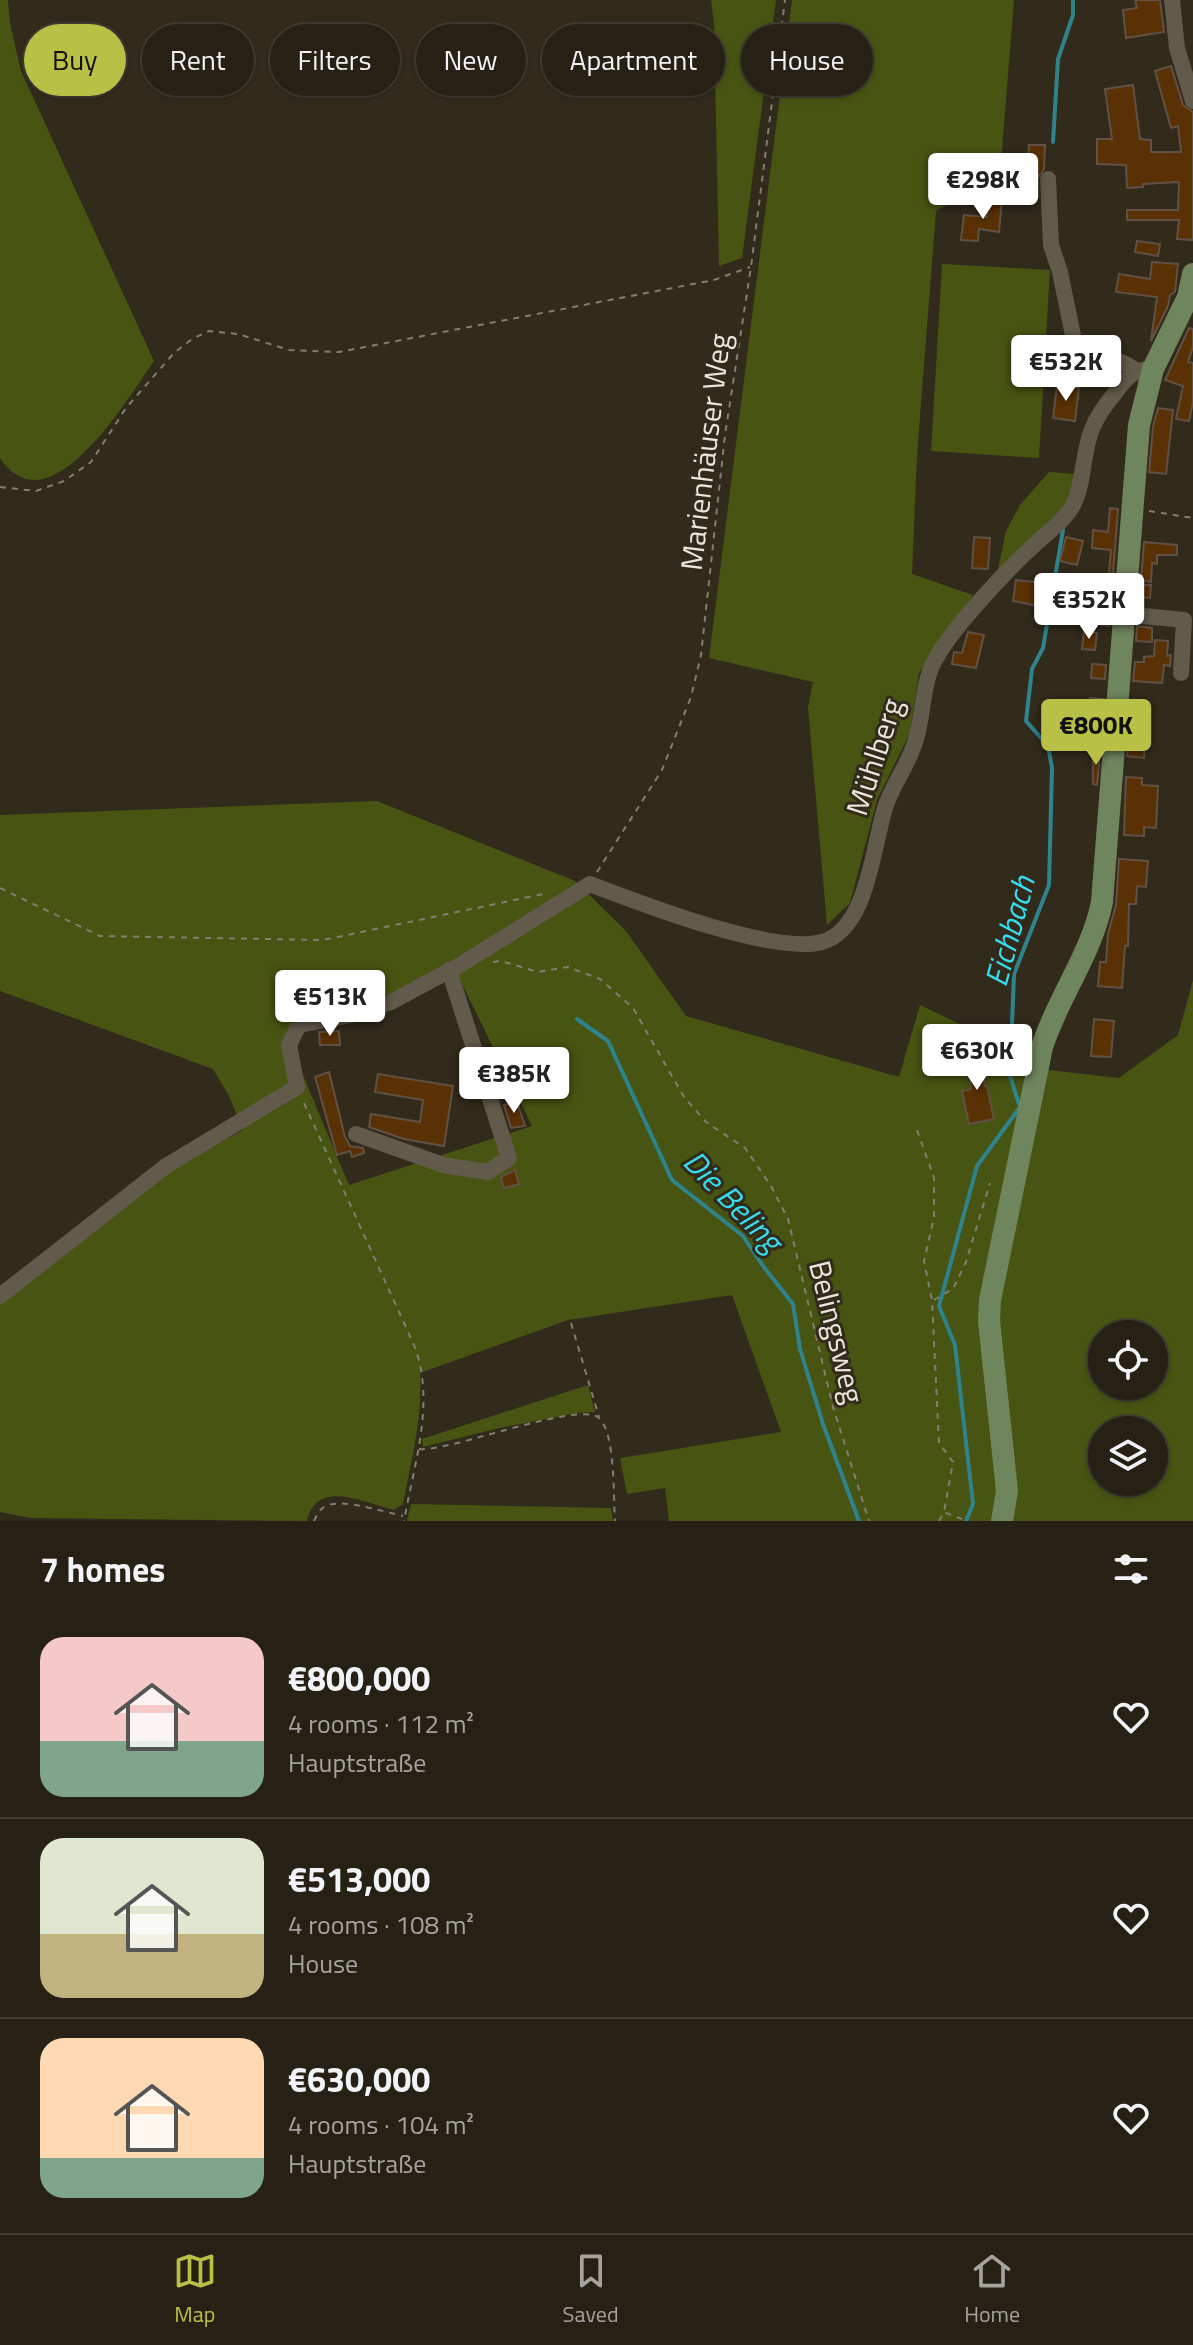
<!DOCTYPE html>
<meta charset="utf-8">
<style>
body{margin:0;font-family:"Titillium Web",sans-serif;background:#322d22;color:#f1f3f6;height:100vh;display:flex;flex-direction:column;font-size:30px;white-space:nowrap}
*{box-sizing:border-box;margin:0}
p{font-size:26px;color:#a4a3a0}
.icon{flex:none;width:44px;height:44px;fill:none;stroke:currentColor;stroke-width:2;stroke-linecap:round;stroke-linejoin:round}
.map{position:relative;height:1521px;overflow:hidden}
.side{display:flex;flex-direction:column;background:#262015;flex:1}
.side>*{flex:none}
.guide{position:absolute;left:24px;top:24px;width:1146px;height:72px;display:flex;gap:16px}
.controls{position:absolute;left:1088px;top:1320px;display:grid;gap:16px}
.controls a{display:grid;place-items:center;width:80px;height:80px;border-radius:50%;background:#262015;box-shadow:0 2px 6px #0004,0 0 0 2px #423e34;font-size:40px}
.price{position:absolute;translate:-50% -68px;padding:0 18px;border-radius:8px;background:#fff;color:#222;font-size:26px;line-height:52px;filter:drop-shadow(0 2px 4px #0008)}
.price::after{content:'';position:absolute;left:50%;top:48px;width:24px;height:18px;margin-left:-12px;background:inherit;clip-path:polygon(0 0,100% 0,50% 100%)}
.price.selected{background:#b9c046;color:#111}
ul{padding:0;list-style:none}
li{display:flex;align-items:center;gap:24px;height:200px;padding:0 40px}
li+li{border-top:2px solid #423e34}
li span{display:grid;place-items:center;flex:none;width:224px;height:160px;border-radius:24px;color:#555}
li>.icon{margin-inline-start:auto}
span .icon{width:96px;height:96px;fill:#fffc;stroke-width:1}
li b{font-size:34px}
h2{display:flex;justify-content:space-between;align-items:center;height:96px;padding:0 40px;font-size:34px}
.tag{padding:0 28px;border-radius:36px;background:#262015;box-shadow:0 2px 6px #0004,0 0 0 2px #423e34;font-size:28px;line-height:72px}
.tag.selected{background:#b9c046;color:#111}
.dock{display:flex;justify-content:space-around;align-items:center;height:112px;border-top:2px solid #423e34;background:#262015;font-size:22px;color:#a4a3a0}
.dock a{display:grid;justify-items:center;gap:4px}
.dock .selected{color:#b9c046}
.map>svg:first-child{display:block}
.green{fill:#485412;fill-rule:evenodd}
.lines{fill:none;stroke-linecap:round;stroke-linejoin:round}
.stream{stroke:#2f838c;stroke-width:4}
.building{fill:#5a3104;stroke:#615145;stroke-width:2}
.path{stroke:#837e71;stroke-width:2;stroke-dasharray:6 6;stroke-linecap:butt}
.minor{stroke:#625a4a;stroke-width:16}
.major{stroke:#6f855d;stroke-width:22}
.labels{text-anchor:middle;stroke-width:6;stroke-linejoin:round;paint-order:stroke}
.street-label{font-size:30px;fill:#eae6dc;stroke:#322b1c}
.water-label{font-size:32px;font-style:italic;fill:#37dcee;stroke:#322b1c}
</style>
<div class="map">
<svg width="1193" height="1521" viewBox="0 0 1193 1521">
<rect width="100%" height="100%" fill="#322b1c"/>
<g class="green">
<path d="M0 0H8L10 24 21 71 154 361C128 398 49 532 0 458Z"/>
<polygon points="711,0 776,0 742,258 719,266 714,24"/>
<polygon points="792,0 1014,0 1000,175 936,211 917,455 912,574 973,595 919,673 910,733 877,800 850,903 827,925 808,708 813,682 709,658"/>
<polygon points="942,264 1050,270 1039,458 931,451"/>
<polygon points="1049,472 1075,474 1065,507 997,574 1006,531 1020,505"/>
<path d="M377 801 575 881 626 931 686 1016 899 1077 920 1005 1028 1057 1009 1167 986 1273 998 1495 994 1521H669L665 1488 627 1494 620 1458 781 1432 732 1295 568 1320 420 1373C423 1417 411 1461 403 1504L394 1510C366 1504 317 1477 307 1521L31 1518 0 1512V1303L171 1170 243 1130 229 1096 213 1069 0 991V815ZM456 972 532 1126 349 1185 297 1061 298 1042 304 1032 377 1016 408 1002Z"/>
<path d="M1193 980V1521H1010L995 1322 1048 1070 1119 1078 1178 1035ZM1102 1334H1154V1386H1102ZM1102 1430H1154V1482H1102Z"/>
<polygon points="588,1385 595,1412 578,1413 499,1428 423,1447 422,1439"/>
<polygon points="411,1504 611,1508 613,1521 407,1521"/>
</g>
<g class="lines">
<g class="stream">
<polyline points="1053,142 1058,59 1073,15 1073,0"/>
<polyline points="577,1019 608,1041 672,1180 743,1236 763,1266 793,1304 800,1349 823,1424 859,1521"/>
<polyline points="966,1521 973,1504 955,1345 939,1306 977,1166 1020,1107 1010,1076 1014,974 1049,885 1052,768 1048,746 1026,721 1032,669 1043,648 1063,530"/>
</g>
</g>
<g class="building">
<polygon points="1135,0 1160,0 1164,32 1126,38 1123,10 1137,8"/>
<polygon points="1171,66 1183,105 1193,112 1193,240 1177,239 1179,220 1127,220 1127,210 1178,210 1179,182 1143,184 1143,187 1127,188 1126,165 1097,164 1097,139 1112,139 1105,89 1133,85 1140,139 1151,140 1151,152 1181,152 1178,126 1171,128 1155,71"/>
<polygon points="1029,145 1045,145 1044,169 1037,179 1027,179"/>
<polygon points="989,197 1002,199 999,232 979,229 978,241 961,240 964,215 987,217"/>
<polygon points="1137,241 1160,244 1158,256 1135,252"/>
<polygon points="1152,262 1178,264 1175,292 1170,295 1168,306 1151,341 1157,297 1116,292 1119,274 1150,279"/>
<polygon points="1189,328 1193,329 1193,347 1188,362 1193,363 1193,402 1189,421 1176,419 1183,386 1165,380"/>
<polygon points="1057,386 1079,388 1075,421 1053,418"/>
<polygon points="1158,408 1173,410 1166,474 1149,472 1153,427"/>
<polygon points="1110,508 1118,509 1113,574 1109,573 1111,550 1092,548 1093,530 1108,532"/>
<polygon points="974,537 990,538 988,569 972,568"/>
<polygon points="1066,537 1083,541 1077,565 1060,561"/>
<polygon points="1144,542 1177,545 1177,555 1157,555 1157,564 1152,563 1151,582 1141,580"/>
<polygon points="1016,580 1052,584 1049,608 1013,601"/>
<rect x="1082" y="585" width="14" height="13"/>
<polygon points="1141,585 1151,585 1150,598 1140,597"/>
<polygon points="1103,607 1111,607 1109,626 1101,625"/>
<polygon points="1137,626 1152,628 1152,642 1136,641"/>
<polygon points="1084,631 1097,633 1095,650 1082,649"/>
<polygon points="968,632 984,635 976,668 952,664 954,652 962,653"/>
<polygon points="1155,640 1168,641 1167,656 1171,655 1170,666 1164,665 1162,683 1133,681 1135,662 1144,662 1144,657 1154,656"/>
<polygon points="1092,664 1106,665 1105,679 1091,678"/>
<polygon points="1090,698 1104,699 1101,730 1088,729"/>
<polygon points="1129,739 1145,740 1144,758 1127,756"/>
<polygon points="1093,752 1100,752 1097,785 1093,784"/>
<polygon points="1126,777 1142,778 1142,785 1158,786 1156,828 1144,827 1144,836 1124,835"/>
<polygon points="1119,859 1148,861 1146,887 1137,886 1136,904 1129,904 1128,946 1125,946 1122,988 1098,986 1100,962 1106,962 1108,934 1116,905"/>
<polygon points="1094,1019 1114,1021 1111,1057 1091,1056"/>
<polygon points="339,1031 340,1045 320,1045 319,1032"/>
<polygon points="980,1051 985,1086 987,1086 994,1119 969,1124 962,1091 971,1089 967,1053"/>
<polygon points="329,1072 345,1137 350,1146 363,1148 364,1153 352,1157 350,1151 337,1155 315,1077"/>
<polygon points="378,1074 453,1086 444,1146 404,1139 369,1127 371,1114 420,1122 423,1100 375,1092"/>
<polygon points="517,1102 525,1126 511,1128 504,1105"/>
<polygon points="515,1170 519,1184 504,1188 501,1177"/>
</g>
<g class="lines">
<g class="path">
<polyline points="0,487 36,491 64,481 91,462 126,408 174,353 192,339 209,331 238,334 289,350 339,352 714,280 750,267"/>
<polyline points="1149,511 1193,518"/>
<polyline points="597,872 662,770 691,697 701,655 725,435 751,267 785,0"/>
<polyline points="0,888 100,936 323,940 543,894"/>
<polyline points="493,962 501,961 538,972 568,967 600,979 633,1008 684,1097 706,1122 745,1148 771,1186 788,1219 833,1407 869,1521"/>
<path d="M304 1103 414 1345C436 1401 414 1464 404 1521"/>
<polyline points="917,1130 934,1178 934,1218 924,1261 932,1301 939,1443 953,1462 944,1512"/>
<polyline points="934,1300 953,1289 966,1262 990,1183"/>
<polyline points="571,1323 599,1417"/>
<path d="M419 1449C450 1452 580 1400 599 1418 616 1434 613 1498 615 1521"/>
<path d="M314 1521C317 1515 319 1509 326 1506 343 1498 384 1512 403 1516"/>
<polyline points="939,1521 944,1512 967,1521"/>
</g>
<g class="minor">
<polyline points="1172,0 1177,48 1193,101"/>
<path d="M1048 179 1051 245 1060 272 1075 345C1094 357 1119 356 1136 371"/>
<polyline points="1124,614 1184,620 1181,673"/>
<polyline points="356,1134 443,1165 488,1172 509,1158 449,970"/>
<path d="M0 1296 166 1166 297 1087 289 1045 299 1025 351 1015 391 1002 460 965 590 884C640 903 773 955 822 942 869 929 873 842 886 805 894 782 910 762 916 739 923 716 922 691 931 668 945 635 1004 573 1031 548 1044 535 1065 521 1073 505 1085 481 1082 453 1092 429 1097 416 1106 404 1115 393 1125 379 1134 368 1153 369"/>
</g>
<path class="major" d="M1002 1521 1007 1491 989 1321 990 1300 1042 1047C1058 997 1092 953 1102 902L1139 425 1153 369 1188 297 1193 274"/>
</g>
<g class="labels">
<g class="street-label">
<text transform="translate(706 452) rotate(-83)" y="10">Marienhäuser Weg</text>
<text transform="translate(875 757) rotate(-72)" y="10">Mühlberg</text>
<text transform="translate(836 1332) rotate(76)" y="10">Belingsweg</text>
</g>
<g class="water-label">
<text transform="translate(1010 931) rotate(-75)" y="11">Eichbach</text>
<text transform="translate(733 1201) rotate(46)" y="11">Die Beling</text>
</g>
</g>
</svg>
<div class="controls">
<a><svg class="icon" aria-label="locate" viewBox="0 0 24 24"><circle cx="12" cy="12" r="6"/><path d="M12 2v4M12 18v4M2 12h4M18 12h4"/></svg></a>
<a><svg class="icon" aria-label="layers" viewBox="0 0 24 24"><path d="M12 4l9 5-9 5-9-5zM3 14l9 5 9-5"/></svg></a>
</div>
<b class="price" style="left:983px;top:221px">€298K</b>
<b class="price" style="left:1066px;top:403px">€532K</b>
<b class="price" style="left:1089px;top:641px">€352K</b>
<b class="price selected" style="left:1096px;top:767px">€800K</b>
<b class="price" style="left:330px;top:1038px">€513K</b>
<b class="price" style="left:977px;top:1092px">€630K</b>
<b class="price" style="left:514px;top:1115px">€385K</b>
<div class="guide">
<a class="tag selected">Buy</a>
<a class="tag">Rent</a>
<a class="tag">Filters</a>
<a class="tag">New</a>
<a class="tag">Apartment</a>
<a class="tag">House</a>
</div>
</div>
<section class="side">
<h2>7 homes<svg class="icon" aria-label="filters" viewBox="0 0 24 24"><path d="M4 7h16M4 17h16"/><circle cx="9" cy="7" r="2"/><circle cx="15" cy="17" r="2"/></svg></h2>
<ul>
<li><span style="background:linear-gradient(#f6c9c9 65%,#7fa58c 0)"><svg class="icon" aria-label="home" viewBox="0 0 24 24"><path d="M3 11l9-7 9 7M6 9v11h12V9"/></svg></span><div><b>€800,000</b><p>4 rooms · 112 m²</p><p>Hauptstraße</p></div><svg class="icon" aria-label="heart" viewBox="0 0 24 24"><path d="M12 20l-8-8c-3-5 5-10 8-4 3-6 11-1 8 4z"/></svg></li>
<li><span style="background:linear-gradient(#dfe7d0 60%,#c2b280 0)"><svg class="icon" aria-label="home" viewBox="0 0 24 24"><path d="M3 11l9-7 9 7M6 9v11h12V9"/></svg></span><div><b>€513,000</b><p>4 rooms · 108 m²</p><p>House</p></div><svg class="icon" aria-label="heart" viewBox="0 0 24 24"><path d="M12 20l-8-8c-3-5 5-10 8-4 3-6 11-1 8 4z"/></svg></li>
<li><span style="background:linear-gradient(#ffd9b3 75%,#7fa58c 0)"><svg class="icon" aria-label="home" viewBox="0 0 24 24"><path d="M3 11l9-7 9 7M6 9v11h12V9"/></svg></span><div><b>€630,000</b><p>4 rooms · 104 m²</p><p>Hauptstraße</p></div><svg class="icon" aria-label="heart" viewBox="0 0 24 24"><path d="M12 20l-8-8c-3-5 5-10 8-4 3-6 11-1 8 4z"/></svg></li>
</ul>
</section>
<nav class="dock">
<a class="selected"><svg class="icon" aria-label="map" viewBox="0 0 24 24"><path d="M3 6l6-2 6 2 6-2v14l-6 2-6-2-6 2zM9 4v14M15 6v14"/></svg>Map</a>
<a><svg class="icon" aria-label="saved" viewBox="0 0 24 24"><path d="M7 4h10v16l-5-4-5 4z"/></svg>Saved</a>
<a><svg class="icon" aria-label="home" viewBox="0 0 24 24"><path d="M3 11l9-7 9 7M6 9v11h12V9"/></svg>Home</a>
</nav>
